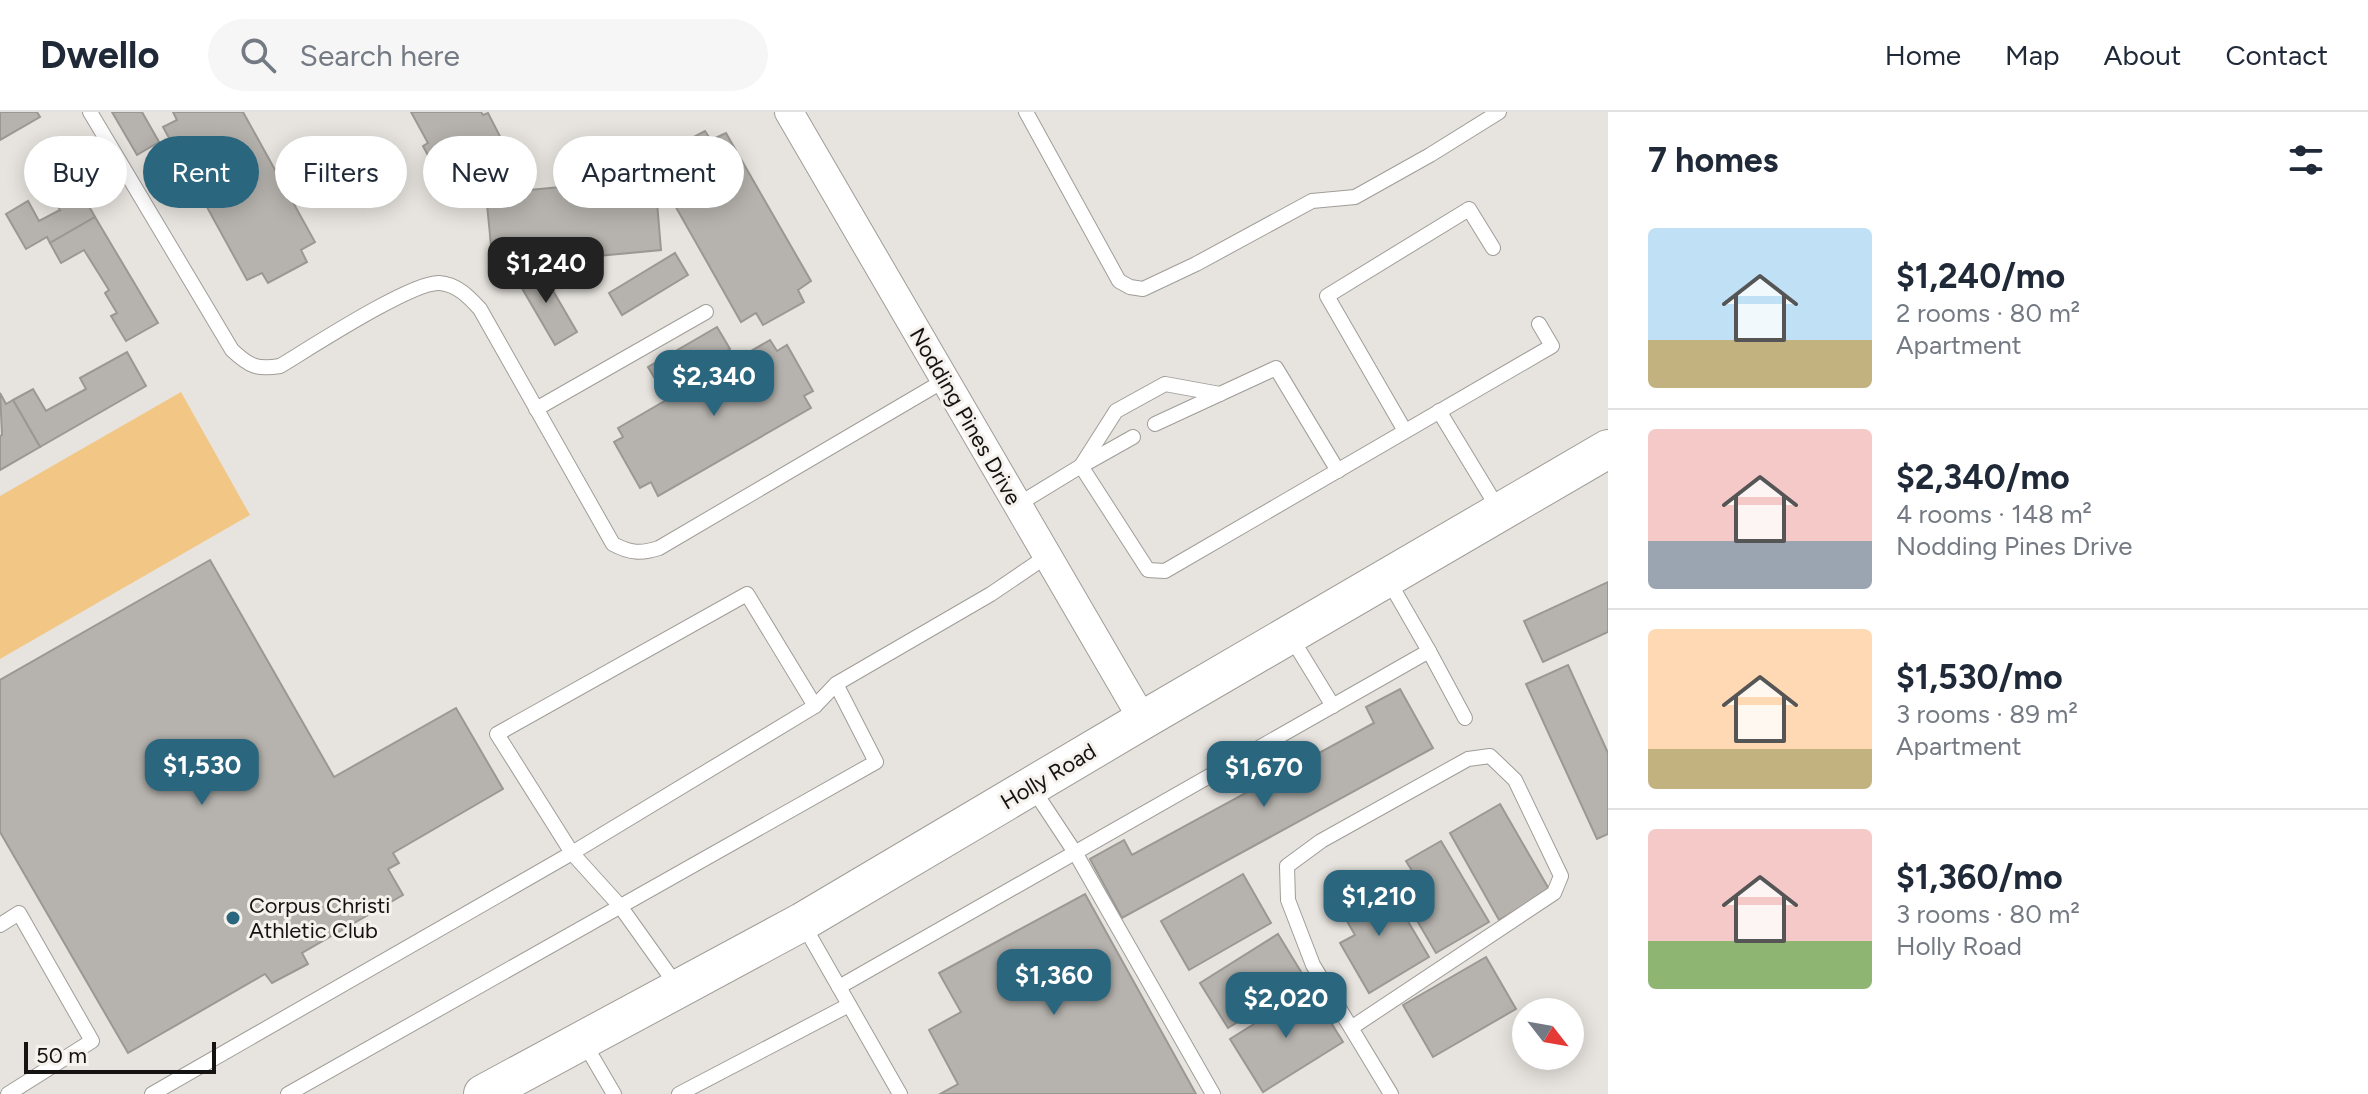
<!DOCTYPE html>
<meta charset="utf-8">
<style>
body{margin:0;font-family:Figtree,sans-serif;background:#f6f6f7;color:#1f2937;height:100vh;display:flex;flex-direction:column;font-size:30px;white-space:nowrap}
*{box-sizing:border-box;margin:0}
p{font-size:26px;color:#747a83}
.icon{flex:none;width:44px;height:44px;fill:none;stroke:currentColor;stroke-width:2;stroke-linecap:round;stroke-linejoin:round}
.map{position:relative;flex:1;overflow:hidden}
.details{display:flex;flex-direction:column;background:#fff;width:760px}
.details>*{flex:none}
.hud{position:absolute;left:24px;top:24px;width:760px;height:72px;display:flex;gap:16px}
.needle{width:52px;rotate:121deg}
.tools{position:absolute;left:1512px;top:886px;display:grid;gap:16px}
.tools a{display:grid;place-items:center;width:72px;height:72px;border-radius:50%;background:#fff;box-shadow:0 4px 20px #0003;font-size:40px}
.scale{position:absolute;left:24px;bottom:20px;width:192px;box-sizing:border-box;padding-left:8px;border:4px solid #141311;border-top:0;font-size:22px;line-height:28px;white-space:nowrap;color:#141311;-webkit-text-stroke:6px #f5f1ec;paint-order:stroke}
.price{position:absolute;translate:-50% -68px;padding:0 18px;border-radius:16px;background:#2a667e;color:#fff;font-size:26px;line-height:52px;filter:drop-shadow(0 2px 4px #0008)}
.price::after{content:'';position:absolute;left:50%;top:48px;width:24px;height:18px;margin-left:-12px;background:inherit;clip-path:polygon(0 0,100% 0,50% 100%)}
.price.active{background:#222;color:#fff}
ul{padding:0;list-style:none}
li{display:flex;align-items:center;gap:24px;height:200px;padding:0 40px}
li+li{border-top:2px solid #e0e1e3}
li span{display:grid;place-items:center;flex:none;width:224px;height:160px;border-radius:8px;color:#555}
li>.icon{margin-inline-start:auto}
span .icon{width:96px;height:96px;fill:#fffc;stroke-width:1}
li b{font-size:34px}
h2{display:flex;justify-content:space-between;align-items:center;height:96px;padding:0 40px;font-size:34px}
.chip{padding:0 28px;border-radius:36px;background:#fff;box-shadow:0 4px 20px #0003;font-size:28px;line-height:72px}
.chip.active{background:#2a667e;color:#fff}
header{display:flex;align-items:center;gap:48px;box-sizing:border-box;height:112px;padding:0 40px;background:#fff;border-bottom:2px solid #e0e1e3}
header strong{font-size:38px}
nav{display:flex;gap:44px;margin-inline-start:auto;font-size:28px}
.search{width:560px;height:72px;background:#f6f6f7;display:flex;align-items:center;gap:20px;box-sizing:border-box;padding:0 28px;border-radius:44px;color:#747a83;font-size:30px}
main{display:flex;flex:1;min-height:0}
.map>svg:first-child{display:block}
.green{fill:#f2c786}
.building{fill:#b6b3ae;stroke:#9b9894;stroke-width:2}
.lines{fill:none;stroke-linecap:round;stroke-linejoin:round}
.lane-casing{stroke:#a09d98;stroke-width:16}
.street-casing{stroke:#a09d98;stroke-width:30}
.secondary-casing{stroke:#a09d98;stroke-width:40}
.lane{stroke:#fff;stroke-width:14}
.street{stroke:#fff;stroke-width:28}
.secondary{stroke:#fff;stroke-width:38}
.poi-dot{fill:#2a667e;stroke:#f5f1ec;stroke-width:3}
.labels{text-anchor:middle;stroke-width:6;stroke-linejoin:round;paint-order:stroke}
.street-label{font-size:22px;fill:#141311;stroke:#f5f1ec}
.poi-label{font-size:22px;fill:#141311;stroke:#f5f1ec;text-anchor:start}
</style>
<header>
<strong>Dwello</strong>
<div class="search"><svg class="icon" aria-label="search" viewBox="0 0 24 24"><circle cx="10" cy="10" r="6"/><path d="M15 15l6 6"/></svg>Search here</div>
<nav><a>Home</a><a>Map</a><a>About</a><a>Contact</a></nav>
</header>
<main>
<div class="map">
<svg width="1608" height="982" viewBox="0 0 1608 982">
<rect width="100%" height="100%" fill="#e7e4df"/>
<polygon class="green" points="181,280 250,403 0,547 0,384"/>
<g class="building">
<polygon points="0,0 37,0 40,5 0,28"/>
<polygon points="112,0 142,0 159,30 137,43"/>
<polygon points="173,0 243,0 315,130 301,138 307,150 268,171 262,161 247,168 163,15 177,8"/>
<polygon points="411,0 481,0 483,3 488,1 510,44 462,68 453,52 437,60 423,34 428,31"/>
<polygon points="705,19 711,28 726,21 811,169 798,178 804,190 763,213 756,201 741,210 656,60 671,51 665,40"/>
<polygon points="58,40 95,105 50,131 47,125 26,137 6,102 28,89 39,109 60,98 49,80 42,85 27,58"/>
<polygon points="655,66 661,138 493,154 486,82"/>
<polygon points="95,105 158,211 126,229 111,204 117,201 105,181 109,178 84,138 61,151 50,131"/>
<polygon points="675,141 688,163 622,203 609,181"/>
<polygon points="538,153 577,220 555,233 516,166"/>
<polygon points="717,215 730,237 661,277 648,255"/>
<polygon points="770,228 777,239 787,233 813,279 804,284 811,296 658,384 651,370 640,376 614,330 623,325 618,316"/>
<polygon points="127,240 146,274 40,335 13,288 33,277 46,299 86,277 80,266"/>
<polygon points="0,281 6,292 13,288 40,335 0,358 0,324 2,323"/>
<polygon points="210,448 334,665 456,596 503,677 393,741 399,751 388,757 403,783 302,841 308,852 272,871 265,862 128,941 0,720 0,568"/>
<polygon points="1608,470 1608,520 1543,550 1524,509"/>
<polygon points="1568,553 1608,641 1608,722 1597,727 1526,572"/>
<polygon points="1400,577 1433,636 1122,806 1090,747 1124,728 1132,743 1374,611 1366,595"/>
<polygon points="1500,692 1550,779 1499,808 1450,721"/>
<polygon points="1441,729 1489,810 1436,841 1398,776 1416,765 1406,749"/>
<polygon points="1243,762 1271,811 1189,858 1161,809"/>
<polygon points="1365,772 1375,789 1390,779 1429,845 1369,881 1340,831 1355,823 1336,790"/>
<polygon points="1085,782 1196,982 940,982 958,972 929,918 961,900 939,861"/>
<polygon points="1278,822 1306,868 1228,916 1200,871"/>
<polygon points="1486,845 1516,897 1433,945 1403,893"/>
<polygon points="1310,877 1343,930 1263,980 1230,927"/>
</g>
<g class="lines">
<defs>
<g id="lane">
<path d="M90 0 232 238C249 254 257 258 280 254 310 236 411 170 439 171 457 172 469 185 480 197L613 432C630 441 641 442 659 436L945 268"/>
<polyline points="1026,0 1119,169 1130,175 1143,177 1196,152 1312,89 1355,85 1430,43 1499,0"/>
<polyline points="536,297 706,200"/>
<polyline points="1439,299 1499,398"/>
<polyline points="1155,312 1276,256 1338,359"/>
<polyline points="1405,319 1327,184 1469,97 1493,136"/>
<polyline points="1085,352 1133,325"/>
<polyline points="1081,354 1116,299 1165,272 1220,282"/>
<polyline points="1017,393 1081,354 1148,458 1165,459 1552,234 1539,212"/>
<polyline points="1289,522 1333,594"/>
<polyline points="1429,539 1465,606"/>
<polyline points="1031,674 1076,742 1213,982"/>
<polyline points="803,812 900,982"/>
<polyline points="0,813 19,801 92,929 8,982"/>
<polyline points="677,874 620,794 572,741 815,594 836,572 991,482 1047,444"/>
<polyline points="839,875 1429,539 1387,466"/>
<polyline points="1351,916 1554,781 1561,764 1515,668 1490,644 1468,647 1321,729 1287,754 1288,788 1313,853 1391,982"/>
<polyline points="583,929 614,982"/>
<polyline points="152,982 572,741 497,622 747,482 815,594"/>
<polyline points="288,982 876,650 836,572"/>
<polyline points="679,982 849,893"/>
</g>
<polyline id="street" points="789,0 1143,608"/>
<polyline id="secondary" points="483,982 802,810 1143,608 1608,337"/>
</defs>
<use href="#lane" class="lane-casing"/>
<use href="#street" class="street-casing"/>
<use href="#secondary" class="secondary-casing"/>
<use href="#lane" class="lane"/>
<use href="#street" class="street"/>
<use href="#secondary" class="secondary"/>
</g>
<circle class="poi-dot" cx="233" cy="806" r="8"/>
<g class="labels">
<g class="street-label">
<text transform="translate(966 304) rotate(60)" y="8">Nodding Pines Drive</text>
<text transform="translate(1048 664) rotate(-31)" y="8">Holly Road</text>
</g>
<g class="poi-label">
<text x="249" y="801">Corpus Christi<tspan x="249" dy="25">Athletic Club</tspan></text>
</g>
</g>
</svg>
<div class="tools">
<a><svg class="needle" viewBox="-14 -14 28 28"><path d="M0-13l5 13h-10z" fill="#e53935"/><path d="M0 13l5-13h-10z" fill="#747a83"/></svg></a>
</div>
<div class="scale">50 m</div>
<b class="price active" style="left:546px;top:193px">$1,240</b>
<b class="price" style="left:714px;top:306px">$2,340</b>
<b class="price" style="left:202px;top:695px">$1,530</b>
<b class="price" style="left:1264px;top:697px">$1,670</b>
<b class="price" style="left:1379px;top:826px">$1,210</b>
<b class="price" style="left:1054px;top:905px">$1,360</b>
<b class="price" style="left:1286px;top:928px">$2,020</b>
<div class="hud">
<a class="chip">Buy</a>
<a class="chip active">Rent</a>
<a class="chip">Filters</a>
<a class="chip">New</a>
<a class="chip">Apartment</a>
</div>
</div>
<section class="details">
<h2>7 homes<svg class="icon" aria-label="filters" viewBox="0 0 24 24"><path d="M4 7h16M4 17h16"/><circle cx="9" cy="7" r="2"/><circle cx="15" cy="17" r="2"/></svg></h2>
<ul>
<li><span style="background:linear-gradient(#bfe0f5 70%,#c2b280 0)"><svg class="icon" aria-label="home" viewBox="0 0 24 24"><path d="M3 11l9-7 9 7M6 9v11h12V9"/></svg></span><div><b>$1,240/mo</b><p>2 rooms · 80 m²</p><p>Apartment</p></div></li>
<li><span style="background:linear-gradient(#f6c9c9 70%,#9aa5b1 0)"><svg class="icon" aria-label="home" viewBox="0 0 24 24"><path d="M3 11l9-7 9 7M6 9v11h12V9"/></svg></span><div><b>$2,340/mo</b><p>4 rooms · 148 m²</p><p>Nodding Pines Drive</p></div></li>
<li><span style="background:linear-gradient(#ffd9b3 75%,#c2b280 0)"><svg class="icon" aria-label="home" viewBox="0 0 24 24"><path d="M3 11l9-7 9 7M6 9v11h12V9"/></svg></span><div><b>$1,530/mo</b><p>3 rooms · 89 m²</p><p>Apartment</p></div></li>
<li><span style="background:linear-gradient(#f6c9c9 70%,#8fb573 0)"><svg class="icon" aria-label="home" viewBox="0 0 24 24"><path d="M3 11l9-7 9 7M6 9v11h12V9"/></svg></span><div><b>$1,360/mo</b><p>3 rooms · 80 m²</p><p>Holly Road</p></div></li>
</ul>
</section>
</main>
